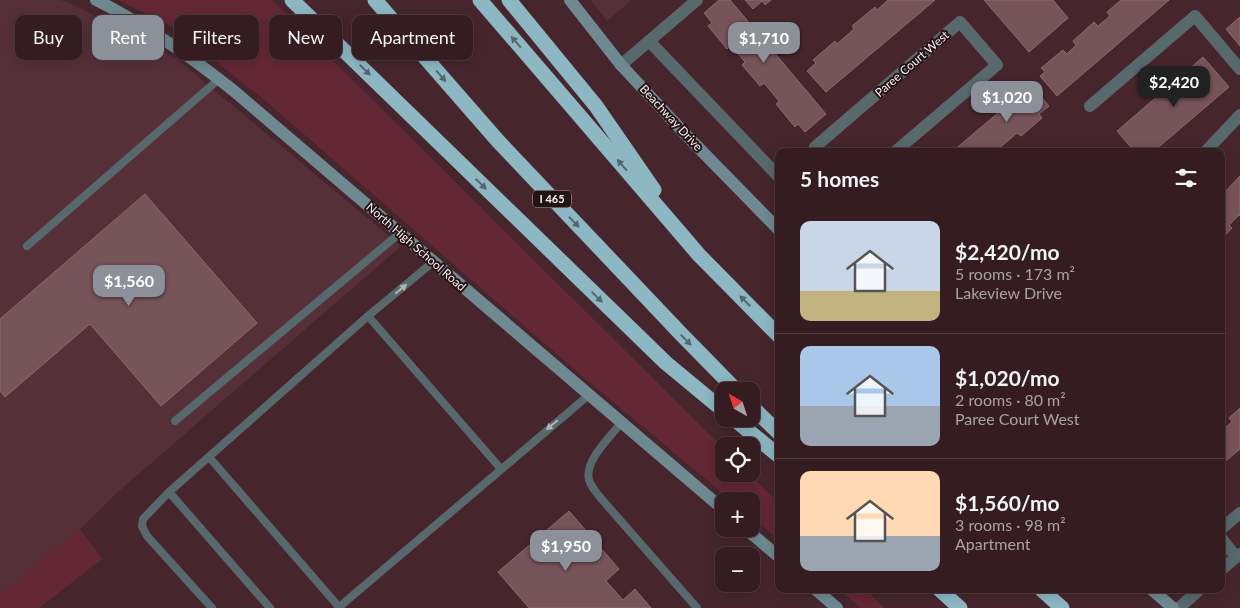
<!DOCTYPE html>
<meta charset="utf-8">
<style>
body{margin:0;font-family:Lato,sans-serif;background:#3c252a;color:#f1f3f6;height:100vh;display:flex;flex-direction:column;font-size:19px;white-space:nowrap}
*{box-sizing:border-box;margin:0}
p{font-size:16px;color:#a9a1a5}
.icon{flex:none;width:28px;height:28px;fill:none;stroke:currentColor;stroke-width:2;stroke-linecap:round;stroke-linejoin:round}
.map{position:relative;flex:1;overflow:hidden}
.sheet{position:absolute;left:775px;top:148px;width:450px;height:445px;display:flex;flex-direction:column;background:#341c21;border-radius:10px;box-shadow:0 2px 12px #0003,0 0 0 1px #4e3a3f}
.sheet>*{flex:none}
.top-card{position:absolute;left:15px;top:15px;width:475px;height:45px;display:flex;gap:10px}
.needle{width:32px;rotate:321deg}
.tools{position:absolute;left:715px;top:382px;display:grid;gap:10px}
.tools a{display:grid;place-items:center;width:45px;height:45px;border-radius:10px;background:#341c21;box-shadow:0 2px 12px #0003,0 0 0 1px #4e3a3f;font-size:25px}
.price{position:absolute;translate:-50% -42px;padding:0 11px;border-radius:10px;background:#8c9099;color:#fff;font-size:16px;line-height:32px;filter:drop-shadow(0 1px 2px #0008)}
.price::after{content:'';position:absolute;left:50%;top:30px;width:15px;height:11px;margin-left:-8px;background:inherit;clip-path:polygon(0 0,100% 0,50% 100%)}
.price.active{background:#222;color:#fff}
ul{padding:0;list-style:none}
li{display:flex;align-items:center;gap:15px;height:125px;padding:0 25px}
li+li{border-top:1px solid #4e3a3f}
li span{display:grid;place-items:center;flex:none;width:140px;height:100px;border-radius:10px;color:#555}
li>.icon{margin-inline-start:auto}
span .icon{width:60px;height:60px;fill:#fffc;stroke-width:1}
li b{font-size:21px}
h2{display:flex;justify-content:space-between;align-items:center;height:60px;padding:0 25px;font-size:21px}
.chip{padding:0 18px;border-radius:10px;background:#341c21;box-shadow:0 2px 12px #0003,0 0 0 1px #4e3a3f;font-size:18px;line-height:45px}
.chip.active{background:#8c9099;color:#fff}
.map>svg:first-child{display:block}
.built{fill:#563038}
.green{fill:#642736}
.building{fill:#77535a;stroke:#8e686e}
.lines{fill:none;stroke-linecap:round;stroke-linejoin:round}
.lane{stroke:#58696e;stroke-width:8}
.street{stroke:#58696e;stroke-width:12}
.secondary{stroke:#6e8990;stroke-width:12}
.highway{stroke:#8cb7c3;stroke-width:15}
.oneway{fill:#57666c}
.oneway2{fill:#b4b2b6}
.labels{text-anchor:middle;stroke-width:4;stroke-linejoin:round;paint-order:stroke}
.shield{fill:#221416;stroke:#bdacaf;stroke-width:1}
.shield-label{font-size:11px;font-weight:bold;fill:#ffedf0}
.street-label{font-size:12px;fill:#ffedf0;stroke:#221416}
</style>
<div class="map">
<svg width="1240" height="608" viewBox="0 0 1240 608">
<rect width="100%" height="100%" fill="#46262c"/>
<g class="built">
<polygon points="0,0 61,0 78,7 177,59 401,246 119,491 80,529 0,594"/>
<polygon points="591,0 632,0 607,21"/>
</g>
<g class="green">
<polygon points="118,0 272,0 724,449 724,474 749,474 779,503 779,540 751,517 751,501 732,501 582,376 260,96 169,25"/>
<polygon points="80,529 102,559 39,608 0,608 0,594"/>
<polygon points="838,589 865,589 884,608 861,608"/>
</g>
<g class="building">
<polygon points="719,0 730,0 826,114 805,132 798,124 795,127 776,104 779,101 764,83 760,86 742,65 745,62 731,45 727,49 708,26 712,23 704,13"/>
<polygon points="745,0 771,0 765,5 762,1 753,9"/>
<polygon points="888,0 935,0 826,92 807,71 816,63 813,60 835,41 837,44 854,29 852,26 875,7 877,10"/>
<polygon points="984,0 1053,0 1068,18 1029,52"/>
<polygon points="1121,0 1169,0 1057,96 1040,76 1045,72 1041,68 1063,50 1067,54 1076,45 1073,41 1094,22 1098,26 1110,16 1107,12"/>
<polygon points="1240,17 1240,46 1226,29"/>
<polygon points="1203,57 1229,87 1154,151 1134,151 1117,131"/>
<polygon points="1031,85 1049,106 1039,114 1042,118 1021,136 1017,133 997,150 998,151 953,151"/>
<polygon points="1240,176 1240,216 1239,215 1229,225 1232,228 1221,240 1221,196"/>
<polygon points="145,194 257,323 161,406 90,324 5,397 0,391 0,319"/>
<polygon points="1240,408 1240,449 1221,465 1221,429 1222,430 1232,422 1229,418"/>
<polygon points="569,511 619,569 606,581 623,600 635,589 651,608 529,608 498,572"/>
</g>
<g class="lines">
<g class="lane">
<polyline points="27,246 219,79"/>
<polyline points="368,316 501,469"/>
<polyline points="175,421 400,233"/>
<path d="M621 423C610 437 584 461 589 480 592 489 599 496 605 503L697 608"/>
<polyline points="209,457 339,607"/>
<polyline points="169,492 143,519 142,526 147,536 212,608"/>
<polyline points="270,608 169,492 368,316 433,262"/>
<polyline points="338,608 590,394"/>
</g>
<g class="street">
<polyline points="649,41 779,177"/>
<polyline points="621,65 697,0"/>
<polyline points="1090,106 1195,16 1240,69"/>
<polyline points="814,151 815,147 960,22 997,65 896,151"/>
<polyline points="1206,151 1240,115"/>
<polyline points="1221,529 1240,513"/>
<polyline points="1221,538 1236,557"/>
<polyline points="1221,570 1240,554"/>
<polyline points="1179,608 1200,589"/>
</g>
<g class="secondary">
<path d="M96 0C146 25 190 56 234 91L724 510"/>
<polyline points="570,0 621,65 688,137 779,230"/>
<polyline points="746,529 779,557"/>
<polyline points="815,589 837,608"/>
<polyline points="1151,589 1173,608"/>
</g>
<g class="highway">
<polyline points="292,0 666,363 724,411"/>
<polyline points="375,0 498,141 682,335 737,391"/>
<polyline points="480,0 699,255 779,336"/>
<polyline points="509,0 596,106 654,190"/>
<polyline points="751,406 779,433"/>
<polyline points="734,419 779,456"/>
<polyline points="939,589 960,608"/>
<polyline points="1041,589 1062,608"/>
</g>
</g>
<defs><path id="oneway-solid" d="M-6-.8H1V-3.2L6.5 0L1 3.2V.8H-6Z" transform="scale(1.25)"/></defs>
<g class="oneway">
<use href="#oneway-solid" transform="translate(516 42) rotate(-131)"/>
<use href="#oneway-solid" transform="translate(365 70) rotate(44)"/>
<use href="#oneway-solid" transform="translate(441 76) rotate(49)"/>
<use href="#oneway-solid" transform="translate(622 165) rotate(-131)"/>
<use href="#oneway-solid" transform="translate(481 184) rotate(44)"/>
<use href="#oneway-solid" transform="translate(574 222) rotate(46)"/>
<use href="#oneway-solid" transform="translate(597 297) rotate(44)"/>
<use href="#oneway-solid" transform="translate(745 301) rotate(-135)"/>
<use href="#oneway-solid" transform="translate(686 340) rotate(45)"/>
</g>
<g class="oneway2">
<use href="#oneway-solid" transform="translate(401 289) rotate(-40)"/>
<use href="#oneway-solid" transform="translate(552 425) rotate(140)"/>
</g>
<g class="labels">
<rect class="shield" x="533" y="190.5" width="38" height="17" rx="4"/>
<g class="shield-label">
<text x="552" y="203">I 465</text>
</g>
<g class="street-label">
<text transform="translate(912 64) rotate(-41)" y="4">Paree Court West</text>
<text transform="translate(671 118) rotate(47)" y="4">Beachway Drive</text>
<text transform="translate(416 247) rotate(41)" y="4">North High School Road</text>
</g>
</g>
</svg>
<div class="tools">
<a><svg class="needle" viewBox="-14 -14 28 28"><path d="M0-13l5 13h-10z" fill="#e53935"/><path d="M0 13l5-13h-10z" fill="#a9a1a5"/></svg></a>
<a><svg class="icon" aria-label="locate" viewBox="0 0 24 24"><circle cx="12" cy="12" r="6"/><path d="M12 2v4M12 18v4M2 12h4M18 12h4"/></svg></a>
<a>+</a>
<a>−</a>
</div>
<b class="price" style="left:764px;top:64px">$1,710</b>
<b class="price active" style="left:1174px;top:108px">$2,420</b>
<b class="price" style="left:1007px;top:123px">$1,020</b>
<b class="price" style="left:129px;top:307px">$1,560</b>
<b class="price" style="left:566px;top:572px">$1,950</b>
<div class="top-card">
<a class="chip">Buy</a>
<a class="chip active">Rent</a>
<a class="chip">Filters</a>
<a class="chip">New</a>
<a class="chip">Apartment</a>
</div>
<section class="sheet">
<h2>5 homes<svg class="icon" aria-label="filters" viewBox="0 0 24 24"><path d="M4 7h16M4 17h16"/><circle cx="9" cy="7" r="2"/><circle cx="15" cy="17" r="2"/></svg></h2>
<ul>
<li><span style="background:linear-gradient(#c9d6e8 70%,#c2b280 0)"><svg class="icon" aria-label="home" viewBox="0 0 24 24"><path d="M3 11l9-7 9 7M6 9v11h12V9"/></svg></span><div><b>$2,420/mo</b><p>5 rooms · 173 m²</p><p>Lakeview Drive</p></div></li>
<li><span style="background:linear-gradient(#a9c7e8 60%,#9aa5b1 0)"><svg class="icon" aria-label="home" viewBox="0 0 24 24"><path d="M3 11l9-7 9 7M6 9v11h12V9"/></svg></span><div><b>$1,020/mo</b><p>2 rooms · 80 m²</p><p>Paree Court West</p></div></li>
<li><span style="background:linear-gradient(#ffd9b3 65%,#9aa5b1 0)"><svg class="icon" aria-label="home" viewBox="0 0 24 24"><path d="M3 11l9-7 9 7M6 9v11h12V9"/></svg></span><div><b>$1,560/mo</b><p>3 rooms · 98 m²</p><p>Apartment</p></div></li>
</ul>
</section>
</div>
